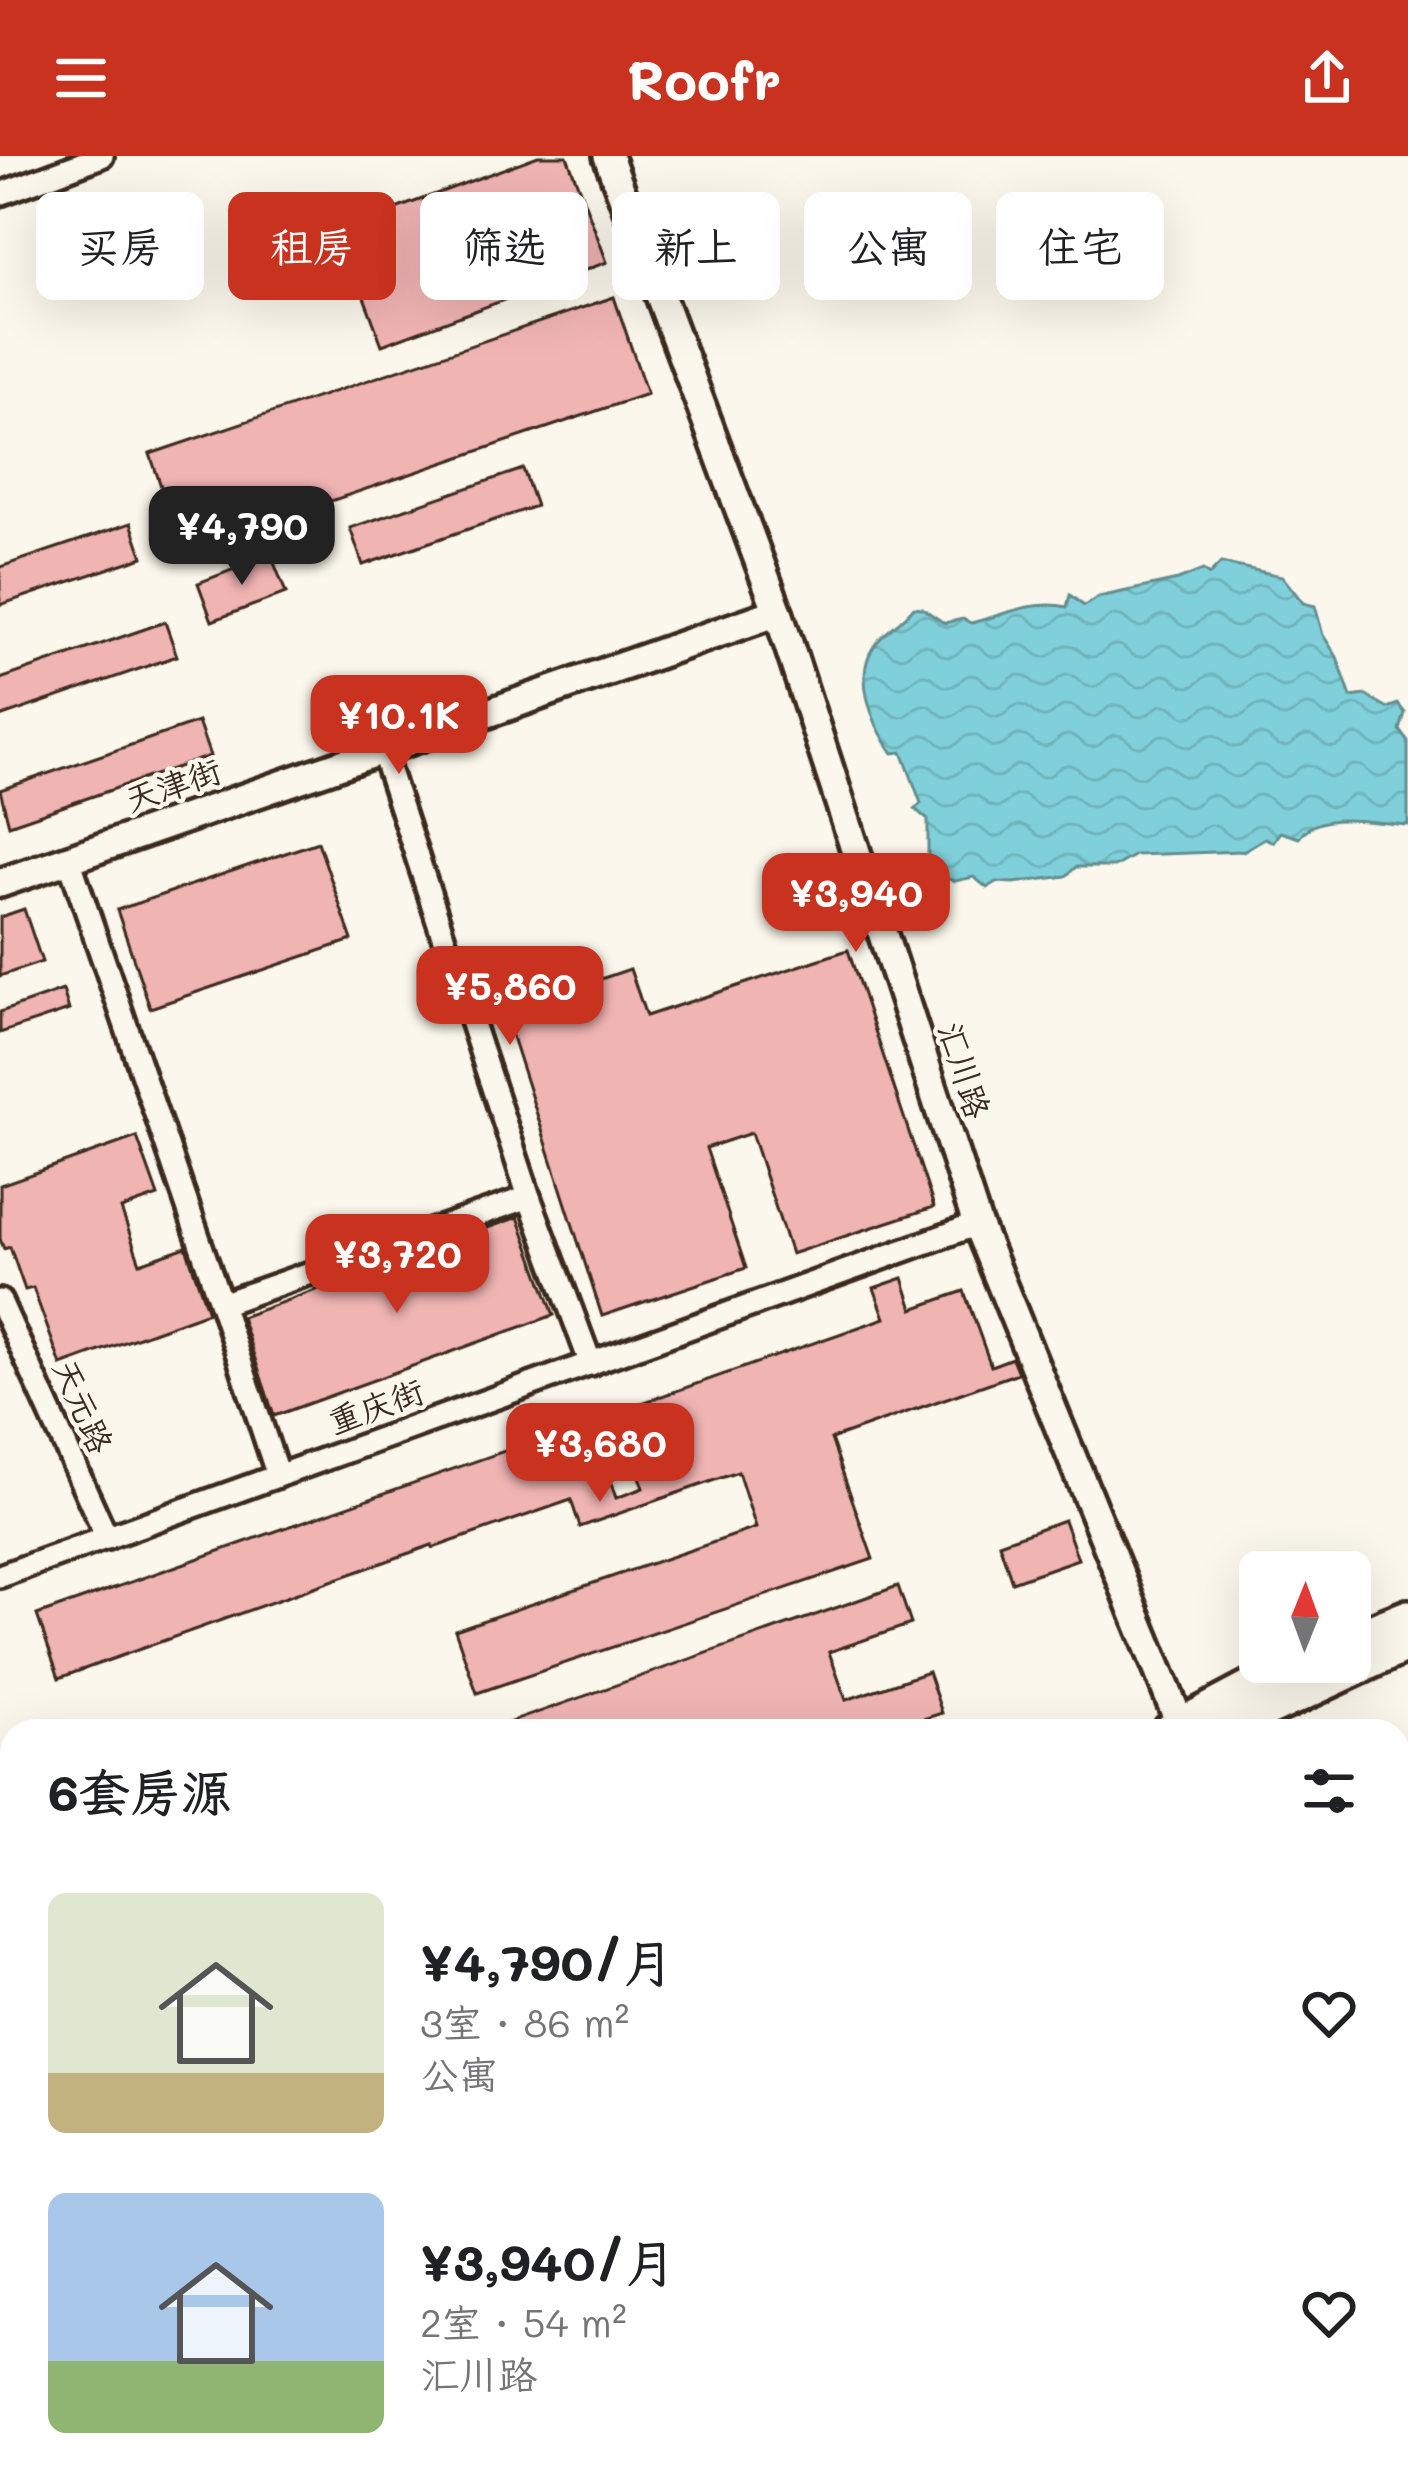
<!DOCTYPE html>
<html lang="zh">
<meta charset="utf-8">
<style>
body{margin:0;font-family:Mali,"LXGW WenKai TC",sans-serif;background:#f6f6f6;color:#202124;height:100vh;display:flex;flex-direction:column;font-size:45px;white-space:nowrap}
*{box-sizing:border-box;margin:0}
p{font-size:39px;color:#757577}
.icon{flex:none;width:66px;height:66px;fill:none;stroke:currentColor;stroke-width:2;stroke-linecap:round;stroke-linejoin:round}
.map{position:relative;flex:1;overflow:hidden}
.drawer{position:absolute;left:0px;top:1563px;width:1410px;height:771px;display:flex;flex-direction:column;background:#fff;border-radius:36px 36px 0 0;box-shadow:0 12px 48px #0002}
.drawer>*{flex:none}
.banner{position:absolute;left:36px;top:36px;width:1338px;height:108px;display:flex;gap:24px}
.needle{width:78px;rotate:1deg}
.tools{position:absolute;left:1239px;top:1395px;display:grid;gap:24px}
.tools a{display:grid;place-items:center;width:132px;height:132px;border-radius:18px;background:#fff;box-shadow:0 12px 48px #0002;font-size:60px}
.price{position:absolute;translate:-50% -102px;padding:0 27px;border-radius:24px;background:#c8321e;color:#fff;font-size:39px;line-height:78px;filter:drop-shadow(0 3px 6px #0008)}
.price::after{content:'';position:absolute;left:50%;top:72px;width:36px;height:27px;margin-left:-18px;background:inherit;clip-path:polygon(0 0,100% 0,50% 100%)}
.price.selected{background:#222;color:#fff}
ul{padding:0;list-style:none}
li{display:flex;align-items:center;gap:36px;height:300px;padding:0 48px}
li span{display:grid;place-items:center;flex:none;width:336px;height:240px;border-radius:18px;color:#555}
li>.icon{margin-inline-start:auto}
span .icon{width:144px;height:144px;fill:#fffc;stroke-width:1}
li b{font-size:51px}
h2{display:flex;justify-content:space-between;align-items:center;height:144px;padding:0 48px;font-size:51px}
.tag{padding:0 42px;border-radius:18px;background:#fff;box-shadow:0 12px 48px #0002;font-size:42px;line-height:108px}
.tag.selected{background:#c8321e;color:#fff}
header{display:flex;justify-content:space-between;align-items:center;height:156px;padding:0 48px;background:#c8321e;color:#fff;font-size:54px;font-weight:700}
.map>svg:first-child{display:block}
.water{fill:url(#water-waves);stroke:#648e8f;stroke-width:3}
.building{fill:#f0b4b3;stroke:#3b2a1e;stroke-width:3}
.lines{fill:none;stroke-linecap:round;stroke-linejoin:round}
.service-casing{stroke:#3b2a1e;stroke-width:20}
.minor-casing{stroke:#3b2a1e;stroke-width:30}
.tertiary-casing{stroke:#3b2a1e;stroke-width:36}
.primary-casing{stroke:#3b2a1e;stroke-width:42}
.service{stroke:#fbf7ec;stroke-width:10}
.minor{stroke:#fbf7ec;stroke-width:21}
.tertiary{stroke:#fbf7ec;stroke-width:27}
.primary{stroke:#fbf7ec;stroke-width:33}
.labels{text-anchor:middle;stroke-width:9;stroke-linejoin:round;paint-order:stroke}
.street-label{font-size:33px;fill:#3b2a1e;stroke:#fbf7ec}
</style>
<header><svg class="icon" aria-label="menu" viewBox="0 0 24 24"><path d="M4 6h16M4 12h16M4 18h16"/></svg>Roofr<svg class="icon" aria-label="share" viewBox="0 0 24 24"><path d="M12 15V3M7 8l5-5 5 5M5 13v7h14v-7"/></svg></header>
<div class="map">
<svg width="1408" height="2332" viewBox="0 0 1408 2332">
<defs>
<pattern id="water-waves" width="16" height="10" patternUnits="userSpaceOnUse" patternTransform="scale(3)"><rect width="16" height="10" fill="#7fd0da"/><path d="M0 5q4-4 8 0t8 0" fill="none" stroke="#6fb3bb"/></pattern>
</defs>
<rect width="100%" height="100%" fill="#fbf7ec"/>
<filter id="ink" filterUnits="userSpaceOnUse"><feTurbulence type="fractalNoise" baseFrequency=".00833" numOctaves="2"/><feDisplacementMap in="SourceGraphic" scale="24" xChannelSelector="R" yChannelSelector="G"/><feConvolveMatrix kernelMatrix="1 2 1 2 8 2 1 2 1" color-interpolation-filters="sRGB"/></filter>
<g filter="url(#ink)">
<path class="water" d="M1221 407 1282 420 1303 447 1315 450 1323 479 1337 501 1351 541 1365 539 1387 552 1398 548 1405 557 1400 574 1408 585V669C1378 668 1318 652 1299 682L1280 676 1273 686 1265 682 1243 695 1135 699 1114 711H1076L1066 720 1014 727 996 726 987 732 974 721 955 725 945 722 943 713 928 702V664L915 653 921 647 902 596 893 597C872 568 850 515 879 484 890 472 903 465 914 451L922 452 944 467 963 463 971 467C1001 460 1035 443 1067 451L1070 439 1084 450 1099 441 1178 424 1203 414 1209 419Z"/>
<g class="building">
<polygon points="538,0 567,0 607,106 382,189 339,74"/>
<polygon points="614,141 647,238 183,395 150,298"/>
<polygon points="523,313 536,350 363,409 350,372"/>
<polygon points="131,367 143,401 0,449 0,411"/>
<polygon points="271,399 286,437 212,465 198,427"/>
<polygon points="165,466 177,500 0,561 0,523"/>
<polygon points="198,566 210,600 9,669 0,634"/>
<polygon points="318,686 352,784 150,852 117,754"/>
<polygon points="24,753 42,806 0,820 0,761"/>
<polygon points="848,794 934,1051 791,1098 751,977 706,992 746,1112 602,1160 504,856 630,813 646,860"/>
<polygon points="63,834 69,854 0,877 0,856"/>
<polygon points="137,981 158,1040 121,1053 140,1107 186,1091 208,1156 61,1209 33,1132 25,1134 10,1091 4,1093 0,1083 0,1029"/>
<polygon points="518,1061 554,1159 274,1260 241,1161"/>
<polygon points="903,1122 913,1153 964,1135 991,1210 1012,1202 1018,1217 831,1283 873,1403 477,1537 455,1474 756,1372 738,1316 580,1371 571,1344 433,1392 432,1389 59,1522 37,1459 590,1265 616,1342 643,1332 616,1256 885,1162 874,1132"/>
<polygon points="1064,1364 1078,1403 1012,1426 999,1387"/>
<polygon points="898,1430 911,1468 829,1496 846,1544 928,1516 942,1557 886,1575 485,1575"/>
</g>
<g class="lines">
<defs>
<g id="service">
<polyline points="1398,1600 1408,1596"/>
<polyline points="1398,1715 1408,1711"/>
<polyline points="1398,1762 1408,1759"/>
<polyline points="1398,1863 1408,1860"/>
<polyline points="1398,1912 1408,1909"/>
<polyline points="1398,1931 1408,1959"/>
<polyline points="0,2053 12,2048"/>
</g>
<g id="minor">
<polyline points="0,38 102,0"/>
<polyline points="382,594 529,1041 591,1208"/>
<polyline points="69,703 221,1148"/>
<polyline points="0,1145 107,1382"/>
<polyline points="278,1320 221,1148 529,1041"/>
<polyline points="0,1420 977,1068"/>
</g>
<g id="tertiary">
<polyline points="608,0 778,456 977,1068 1183,1575"/>
<polyline points="0,727 778,456"/>
<polyline points="1398,2201 1408,2249"/>
<polyline points="1398,2291 1404,2332"/>
</g>
<g id="primary">
<polyline points="1350,1484 1408,1461"/>
<polyline points="1170,1575 1300,1506"/>
<polyline points="1221,1575 1408,1488"/>
<polyline points="0,2112 12,2138"/>
<polyline points="0,2226 12,2252"/>
<polyline points="44,2322 49,2332"/>
<polyline points="104,2322 118,2332"/>
<polyline points="200,2332 213,2322"/>
<polyline points="238,2332 250,2322"/>
</g>
</defs>
<use href="#service" class="service-casing"/>
<use href="#minor" class="minor-casing"/>
<use href="#tertiary" class="tertiary-casing"/>
<use href="#primary" class="primary-casing"/>
<use href="#service" class="service"/>
<use href="#minor" class="minor"/>
<use href="#tertiary" class="tertiary"/>
<use href="#primary" class="primary"/>
</g>
</g>
<g class="labels">
<g class="street-label">
<text transform="translate(173 629) rotate(-19)" y="12">天津街</text>
<text transform="translate(964 914) rotate(72)" y="12">汇川路</text>
<text transform="translate(83 1250) rotate(66)" y="12">天元路</text>
<text transform="translate(376 1250) rotate(-20)" y="12">重庆街</text>
</g>
</g>
</svg>
<div class="tools">
<a><svg class="needle" viewBox="-14 -14 28 28"><path d="M0-13l5 13h-10z" fill="#e53935"/><path d="M0 13l5-13h-10z" fill="#757577"/></svg></a>
</div>
<b class="price selected" style="left:242px;top:432px">¥4,790</b>
<b class="price" style="left:399px;top:621px">¥10.1K</b>
<b class="price" style="left:856px;top:799px">¥3,940</b>
<b class="price" style="left:510px;top:892px">¥5,860</b>
<b class="price" style="left:397px;top:1160px">¥3,720</b>
<b class="price" style="left:600px;top:1349px">¥3,680</b>
<div class="banner">
<a class="tag">买房</a>
<a class="tag selected">租房</a>
<a class="tag">筛选</a>
<a class="tag">新上</a>
<a class="tag">公寓</a>
<a class="tag">住宅</a>
</div>
<section class="drawer">
<h2>6套房源<svg class="icon" aria-label="filters" viewBox="0 0 24 24"><path d="M4 7h16M4 17h16"/><circle cx="9" cy="7" r="2"/><circle cx="15" cy="17" r="2"/></svg></h2>
<ul>
<li><span style="background:linear-gradient(#dfe7d0 75%,#c2b280 0)"><svg class="icon" aria-label="home" viewBox="0 0 24 24"><path d="M3 11l9-7 9 7M6 9v11h12V9"/></svg></span><div><b>¥4,790/月</b><p>3室 · 86 m²</p><p>公寓</p></div><svg class="icon" aria-label="heart" viewBox="0 0 24 24"><path d="M12 20l-8-8c-3-5 5-10 8-4 3-6 11-1 8 4z"/></svg></li>
<li><span style="background:linear-gradient(#a9c7e8 70%,#8fb573 0)"><svg class="icon" aria-label="home" viewBox="0 0 24 24"><path d="M3 11l9-7 9 7M6 9v11h12V9"/></svg></span><div><b>¥3,940/月</b><p>2室 · 54 m²</p><p>汇川路</p></div><svg class="icon" aria-label="heart" viewBox="0 0 24 24"><path d="M12 20l-8-8c-3-5 5-10 8-4 3-6 11-1 8 4z"/></svg></li>
</ul>
</section>
</div>
